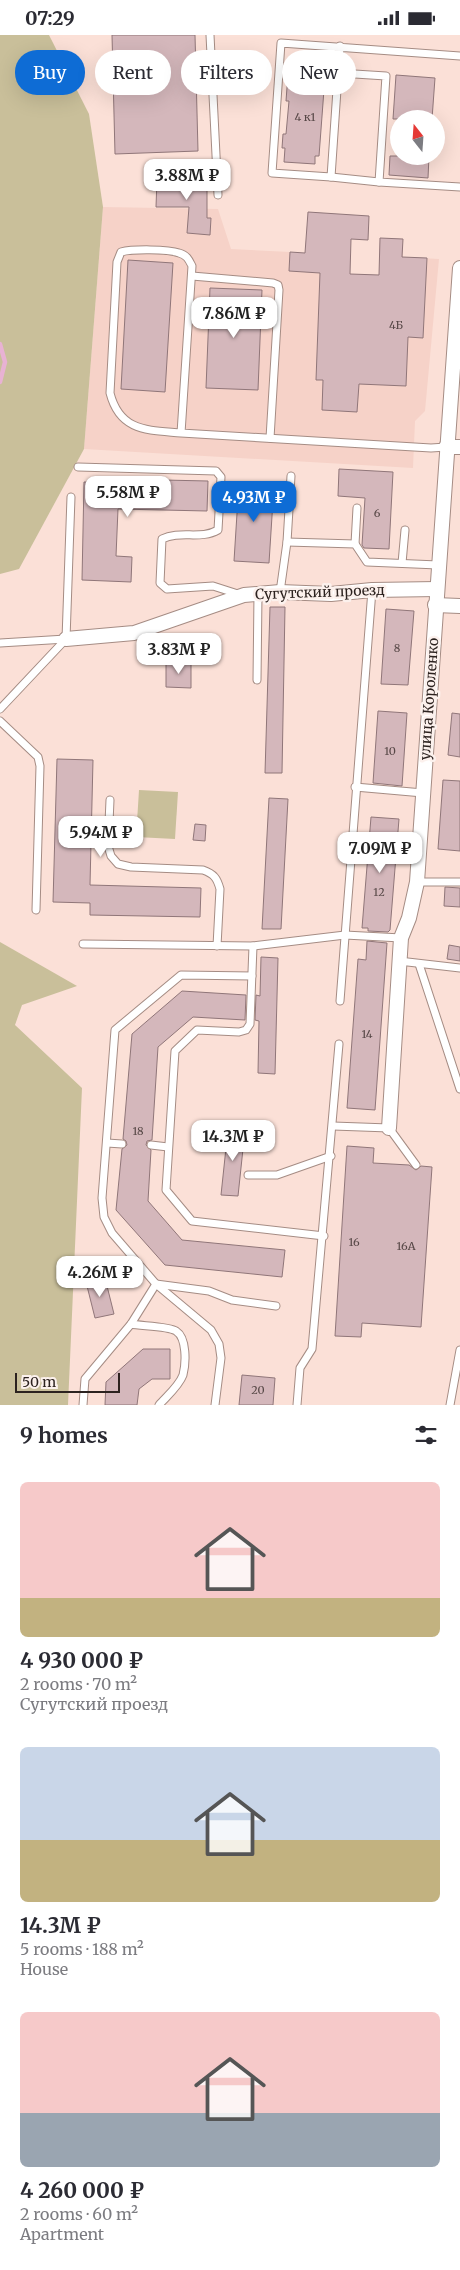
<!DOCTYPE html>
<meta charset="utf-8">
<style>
body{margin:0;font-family:Merriweather,serif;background:#f2f2f3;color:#2b2b33;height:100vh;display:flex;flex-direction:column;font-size:19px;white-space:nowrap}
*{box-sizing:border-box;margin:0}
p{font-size:16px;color:#7c7c81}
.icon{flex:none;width:28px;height:28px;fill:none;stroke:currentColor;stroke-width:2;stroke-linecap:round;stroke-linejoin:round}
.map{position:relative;height:1370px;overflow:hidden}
.sheet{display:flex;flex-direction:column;background:#fff;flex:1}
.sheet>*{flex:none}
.guide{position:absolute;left:15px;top:15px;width:430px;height:45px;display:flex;gap:10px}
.needle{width:32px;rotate:343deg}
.controls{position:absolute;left:390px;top:75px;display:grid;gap:10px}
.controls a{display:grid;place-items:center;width:55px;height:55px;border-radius:50%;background:#fff;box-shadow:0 5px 20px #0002;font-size:25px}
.scale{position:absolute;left:15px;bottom:12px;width:105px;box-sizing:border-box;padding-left:5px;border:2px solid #2c221f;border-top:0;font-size:14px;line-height:18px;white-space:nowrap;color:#2c221f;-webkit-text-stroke:4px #fcf1ed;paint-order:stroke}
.price{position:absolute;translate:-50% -42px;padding:0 11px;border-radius:10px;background:#fff;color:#222;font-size:16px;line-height:32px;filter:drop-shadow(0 1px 2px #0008)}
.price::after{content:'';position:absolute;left:50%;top:30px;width:15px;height:11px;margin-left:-8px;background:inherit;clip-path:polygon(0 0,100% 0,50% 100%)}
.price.selected{background:#0e6cd5;color:#fff}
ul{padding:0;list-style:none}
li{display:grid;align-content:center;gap:10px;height:265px;padding:0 20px}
li span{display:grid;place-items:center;height:155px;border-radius:8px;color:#555}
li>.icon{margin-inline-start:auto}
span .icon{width:90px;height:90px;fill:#fffc;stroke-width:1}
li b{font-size:21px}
h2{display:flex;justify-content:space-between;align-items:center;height:60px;padding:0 20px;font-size:21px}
.chip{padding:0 18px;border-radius:22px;background:#fff;box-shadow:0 5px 20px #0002;font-size:18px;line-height:45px}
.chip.selected{background:#0e6cd5;color:#fff}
.status{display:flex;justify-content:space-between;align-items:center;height:35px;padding:0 25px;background:#fff;direction:ltr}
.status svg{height:14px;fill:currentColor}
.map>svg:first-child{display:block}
.built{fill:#f6d2c8}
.green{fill:#c9bf9a}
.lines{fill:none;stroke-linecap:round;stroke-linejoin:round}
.stream{stroke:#e8b2d3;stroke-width:4.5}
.building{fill:#d4b7bb;stroke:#907679}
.lane-casing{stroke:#a58c84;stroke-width:9}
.street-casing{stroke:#a58c84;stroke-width:16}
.lane{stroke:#fff;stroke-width:7}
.street{stroke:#fff;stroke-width:14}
.labels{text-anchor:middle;stroke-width:5;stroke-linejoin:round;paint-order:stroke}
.number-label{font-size:11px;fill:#564746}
.street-label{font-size:14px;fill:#2c221f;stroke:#fcf1ed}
</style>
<div class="status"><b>07:29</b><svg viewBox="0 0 49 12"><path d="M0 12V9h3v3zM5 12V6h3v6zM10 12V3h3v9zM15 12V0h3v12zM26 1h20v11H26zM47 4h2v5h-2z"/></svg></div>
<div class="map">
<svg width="460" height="1370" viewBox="0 0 460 1370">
<rect width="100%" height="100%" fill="#fbe0d7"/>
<polygon class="built" points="103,172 218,174 231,214 290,217 350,239 379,240 380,203 403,204 403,222 439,224 425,376 415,386 413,433 84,414"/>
<g class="green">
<polygon points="0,0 49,0 89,79 103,172 84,414 19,534 0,539"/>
<polygon points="139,755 178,757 175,804 136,802"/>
<polygon points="0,907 77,951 22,970 15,990 82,1053 68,1370 0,1370"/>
</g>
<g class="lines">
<polyline class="stream" points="0,309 5,327 0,347"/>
</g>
<g class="building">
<polygon points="112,0 195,0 198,116 115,119"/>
<polygon points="294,26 326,28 319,121 315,121 315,129 284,127 285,113 282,113 283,99 286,99 289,66 286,66 288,39 291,39"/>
<polygon points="396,40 435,43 432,84 393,84"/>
<polygon points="390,121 429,121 428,143 389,140"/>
<polygon points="157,144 207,144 207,183 211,183 210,200 187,198 189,172 156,172"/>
<polygon points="308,177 369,181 368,205 351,204 350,239 379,240 380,203 403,204 402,222 427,223 423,303 408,302 406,351 359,349 357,377 322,375 323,345 316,345 320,238 289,236 290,217 305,218"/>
<polygon points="128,225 173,228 165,357 121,354"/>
<polygon points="210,253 262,255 258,355 206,353"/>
<polygon points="339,434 393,437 389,514 364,513 362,510 365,463 338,461"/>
<polygon points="118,444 208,446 207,476 118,474 116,521 132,522 131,547 82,545 84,447 118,448"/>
<polygon points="239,447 274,450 269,528 234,526"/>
<polygon points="270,572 285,572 282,738 265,738"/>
<polygon points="386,574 414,576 408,650 381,649"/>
<polygon points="166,627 191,627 191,653 166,652"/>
<polygon points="378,676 407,678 402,751 373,748"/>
<polygon points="452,678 460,679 460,722 448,720"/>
<polygon points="57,724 93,725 90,850 201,853 200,882 90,880 90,868 53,867"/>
<polygon points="443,745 460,746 460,816 438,814"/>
<polygon points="269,763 288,764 281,894 262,894"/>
<polygon points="371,782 399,784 390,895 388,897 368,896 368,893 362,893"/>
<polygon points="195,789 206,790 205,806 193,805"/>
<polygon points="445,852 460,853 460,872 444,871"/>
<polygon points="367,906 387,908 375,1075 347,1073 358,924 366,925"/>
<polygon points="449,910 460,912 460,926 447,924"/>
<polygon points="261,922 278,923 275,1039 258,1038 259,986 255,985 256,960 260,961"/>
<polygon points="182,956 246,960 245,985 193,982 158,1012 152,1105 147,1106 146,1110 151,1115 148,1166 182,1205 285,1215 282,1242 165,1230 116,1175 122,1114 127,1110 126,1106 123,1104 132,999"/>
<polygon points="228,1094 245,1095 238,1161 221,1160"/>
<polygon points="347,1111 374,1113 373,1128 409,1130 416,1135 421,1131 432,1132 421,1292 362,1288 361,1302 335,1301"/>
<polygon points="105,1243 114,1279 95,1283 86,1247"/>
<polygon points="143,1314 170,1314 170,1344 152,1344 139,1354 137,1370 105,1370 106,1347"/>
<polygon points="242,1340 275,1343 273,1370 239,1370"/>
</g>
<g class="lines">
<defs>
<g id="lane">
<polyline points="210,0 218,160"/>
<polyline points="340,11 331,142 272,138 281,8 460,21"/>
<polyline points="339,38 386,41 379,147 460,152"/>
<polyline points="331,142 379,147"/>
<polyline points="192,241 273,248 278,250 279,255 270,403"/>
<path d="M181 398 192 231C189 225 187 220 179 218 168 214 132 214 121 217L117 227 110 358C120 397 148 395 181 398L431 413 446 412"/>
<path d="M78 432 216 436 221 442 218 495C201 505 180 495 162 504L160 548 167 554 213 551 241 560"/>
<polyline points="287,507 355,509 367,527 438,530"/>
<polyline points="355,509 357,473"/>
<polyline points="402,528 405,495"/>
<polyline points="280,557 287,507 291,441"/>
<polyline points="0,608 66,604"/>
<polyline points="257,645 258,559"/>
<polyline points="0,674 66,604 71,462"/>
<polyline points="0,686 38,722 40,731 36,875"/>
<polyline points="355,752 423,758"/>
<path d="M110 765 108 811 111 821 118 829 131 832 203 835C214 839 217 843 220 854L217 911"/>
<polyline points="417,847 460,847"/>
<polyline points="83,909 253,911 345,900 401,903"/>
<polyline points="253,911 250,989 246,995 239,997 197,995 175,1016 166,1155 192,1186 324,1201"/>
<polyline points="399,926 460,933"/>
<polyline points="419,929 460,1054"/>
<polyline points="340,966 372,555"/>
<polyline points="333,1091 389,1093 416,1130"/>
<polyline points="107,1108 122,1109"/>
<polyline points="151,1110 168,1112"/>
<polyline points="248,1140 277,1140 331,1121"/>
<polyline points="156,1249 209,1256 232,1265 276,1271"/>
<path d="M131 1289C140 1291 169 1291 176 1296 187 1303 186 1328 183 1340 179 1351 167 1361 159 1370"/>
<polyline points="83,1370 85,1344 131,1289 156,1249"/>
<polyline points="215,1370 221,1323 219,1309 211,1295 156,1249 112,1198 104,1182 102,1163 115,995 181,940 252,941"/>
<polyline points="297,1370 300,1333 312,1314 339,1009"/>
<polyline points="450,1370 460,1315"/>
</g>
<g id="street">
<polyline points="446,412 460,412"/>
<polyline points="435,570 460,571"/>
<polyline points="66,604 134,598 244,560 280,557 331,559 372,555 437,554"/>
<polyline points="389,1093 401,903 409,883 417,847 460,233"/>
</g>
</defs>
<use href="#lane" class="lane-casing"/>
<use href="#street" class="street-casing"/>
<use href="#lane" class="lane"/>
<use href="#street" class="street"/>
</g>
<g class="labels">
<g class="number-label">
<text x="305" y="86">4 к1</text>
<text x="396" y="294">4Б</text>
<text x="377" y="482">6</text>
<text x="397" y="617">8</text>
<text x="390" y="720">10</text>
<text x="379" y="861">12</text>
<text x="367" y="1003">14</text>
<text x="138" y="1100">18</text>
<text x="354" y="1211">16</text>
<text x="406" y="1215">16А</text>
<text x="258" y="1359">20</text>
</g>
<g class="street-label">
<text transform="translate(320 557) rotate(-2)" y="5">Сугутский проезд</text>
<text transform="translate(429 664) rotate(-86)" y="5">улица Короленко</text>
</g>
</g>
</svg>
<div class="controls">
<a><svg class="needle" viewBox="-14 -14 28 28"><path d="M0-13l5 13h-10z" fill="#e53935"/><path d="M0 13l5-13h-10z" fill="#7c7c81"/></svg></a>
</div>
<div class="scale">50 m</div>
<b class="price" style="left:187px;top:166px">3.88M ₽</b>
<b class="price" style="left:234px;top:304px">7.86M ₽</b>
<b class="price" style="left:128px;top:483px">5.58M ₽</b>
<b class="price selected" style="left:254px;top:488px">4.93M ₽</b>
<b class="price" style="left:179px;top:640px">3.83M ₽</b>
<b class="price" style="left:101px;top:823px">5.94M ₽</b>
<b class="price" style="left:380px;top:839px">7.09M ₽</b>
<b class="price" style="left:233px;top:1127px">14.3M ₽</b>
<b class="price" style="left:100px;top:1263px">4.26M ₽</b>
<div class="guide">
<a class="chip selected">Buy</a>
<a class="chip">Rent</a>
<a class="chip">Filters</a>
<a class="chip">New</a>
</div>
</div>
<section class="sheet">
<h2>9 homes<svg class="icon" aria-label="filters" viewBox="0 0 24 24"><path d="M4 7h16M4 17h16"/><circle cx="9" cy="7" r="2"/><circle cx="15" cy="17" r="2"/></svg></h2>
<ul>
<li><span style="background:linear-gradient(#f6c9c9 75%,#c2b280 0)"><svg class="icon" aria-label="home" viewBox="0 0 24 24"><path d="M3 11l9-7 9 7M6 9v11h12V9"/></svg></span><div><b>4 930 000 ₽</b><p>2 rooms · 70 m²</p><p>Сугутский проезд</p></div></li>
<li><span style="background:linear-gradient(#c9d6e8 60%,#c2b280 0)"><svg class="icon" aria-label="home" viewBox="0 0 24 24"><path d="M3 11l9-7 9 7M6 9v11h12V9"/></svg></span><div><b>14.3M ₽</b><p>5 rooms · 188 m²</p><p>House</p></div></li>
<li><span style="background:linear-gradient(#f6c9c9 65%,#9aa5b1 0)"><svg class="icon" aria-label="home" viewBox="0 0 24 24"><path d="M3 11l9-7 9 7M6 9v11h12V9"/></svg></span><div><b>4 260 000 ₽</b><p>2 rooms · 60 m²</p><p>Apartment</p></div></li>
</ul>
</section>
